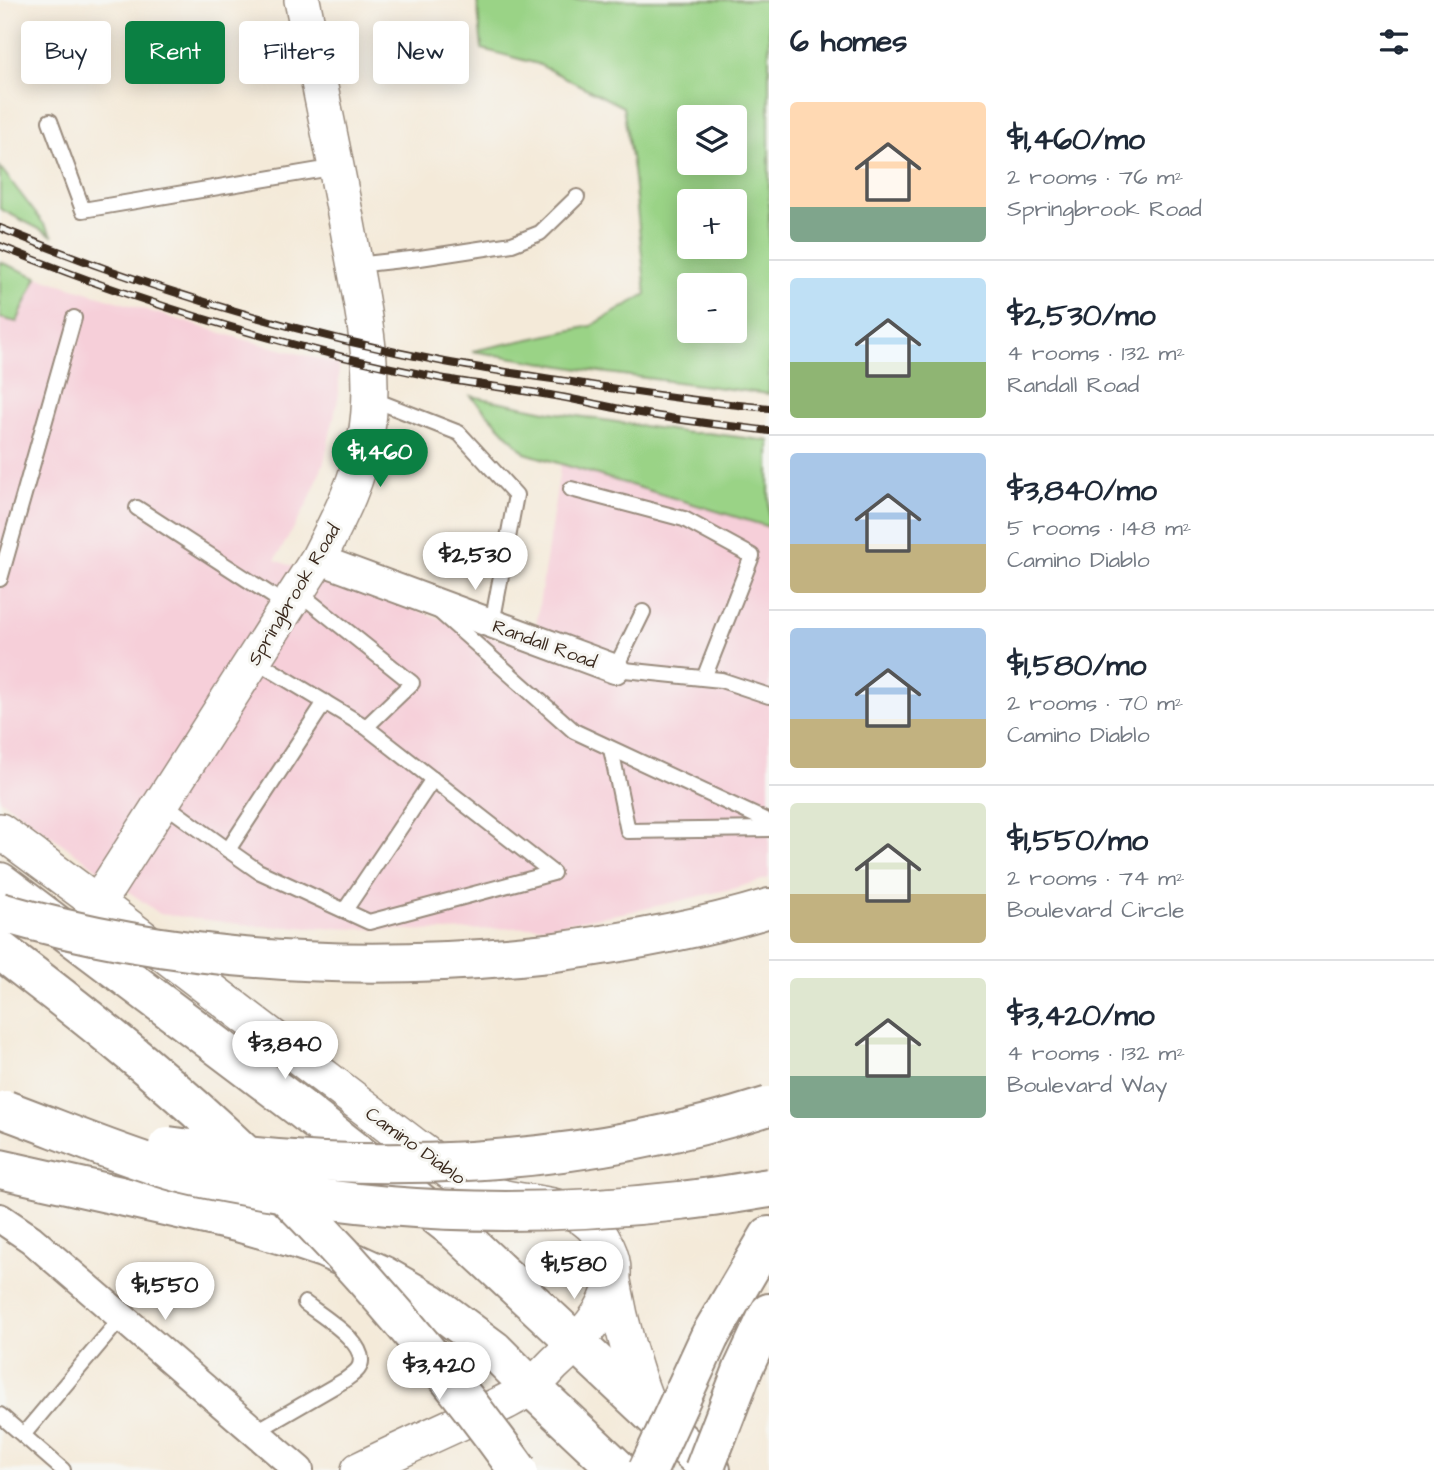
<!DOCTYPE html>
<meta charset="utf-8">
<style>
body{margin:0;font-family:"Architects Daughter",sans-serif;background:#f2f2f3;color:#1f2937;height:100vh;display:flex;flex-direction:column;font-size:26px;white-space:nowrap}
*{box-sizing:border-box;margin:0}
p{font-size:23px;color:#747a83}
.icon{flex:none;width:38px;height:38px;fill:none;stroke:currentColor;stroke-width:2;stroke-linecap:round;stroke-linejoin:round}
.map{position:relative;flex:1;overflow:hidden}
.sheet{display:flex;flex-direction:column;background:#fff;width:665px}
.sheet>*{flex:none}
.guide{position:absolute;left:21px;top:21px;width:642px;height:63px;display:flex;gap:14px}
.buttons{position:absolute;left:677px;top:105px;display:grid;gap:14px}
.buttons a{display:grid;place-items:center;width:70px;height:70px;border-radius:7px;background:#fff;box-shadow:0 4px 18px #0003;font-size:35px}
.price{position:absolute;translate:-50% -60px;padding:0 16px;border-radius:24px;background:#fff;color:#222;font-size:23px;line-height:46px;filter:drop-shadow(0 2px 4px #0008)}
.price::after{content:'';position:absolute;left:50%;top:42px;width:21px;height:16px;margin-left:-10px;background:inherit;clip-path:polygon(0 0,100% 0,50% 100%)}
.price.active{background:#0b8043;color:#fff}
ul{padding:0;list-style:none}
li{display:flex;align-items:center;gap:21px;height:175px;padding:0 21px}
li+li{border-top:2px solid #e0e1e3}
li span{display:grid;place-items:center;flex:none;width:196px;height:140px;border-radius:7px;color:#555}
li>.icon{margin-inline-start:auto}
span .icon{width:84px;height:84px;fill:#fffc;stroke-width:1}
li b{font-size:30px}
h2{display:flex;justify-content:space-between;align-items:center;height:84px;padding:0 21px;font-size:30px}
.tag{padding:0 24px;border-radius:7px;background:#fff;box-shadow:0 4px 18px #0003;font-size:24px;line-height:63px}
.tag.active{background:#0b8043;color:#fff}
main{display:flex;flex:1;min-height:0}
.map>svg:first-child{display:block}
.built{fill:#f6cfd9}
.green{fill:#9ad386;stroke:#6a7e52;stroke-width:2;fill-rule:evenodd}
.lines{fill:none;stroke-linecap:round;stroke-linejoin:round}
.service-casing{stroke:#988a7c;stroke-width:18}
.minor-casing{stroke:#988a7c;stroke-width:32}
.tertiary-casing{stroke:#988a7c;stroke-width:38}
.secondary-casing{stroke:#988a7c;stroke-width:42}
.motorway-casing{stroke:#988a7c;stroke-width:42}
.service{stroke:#fff;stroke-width:14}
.minor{stroke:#fff;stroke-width:28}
.tertiary{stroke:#fff;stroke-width:35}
.secondary{stroke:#fff;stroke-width:38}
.motorway{stroke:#fff;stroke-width:38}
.rail-casing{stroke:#3b2a1e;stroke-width:8}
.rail{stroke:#f6f6f2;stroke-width:5;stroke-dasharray:16;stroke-linecap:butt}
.motorway-bridge-casing{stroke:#988a7c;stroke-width:42;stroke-linecap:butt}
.motorway-bridge{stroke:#fff;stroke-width:38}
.labels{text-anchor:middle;stroke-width:6;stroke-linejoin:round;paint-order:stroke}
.street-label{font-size:19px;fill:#3b2a1e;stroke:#f6f6f2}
</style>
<main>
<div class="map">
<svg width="769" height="1470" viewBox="0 0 769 1470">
<rect width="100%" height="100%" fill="#f6f6f2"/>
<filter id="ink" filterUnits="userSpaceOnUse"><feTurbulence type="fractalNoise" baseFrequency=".0143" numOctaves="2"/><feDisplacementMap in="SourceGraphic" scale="14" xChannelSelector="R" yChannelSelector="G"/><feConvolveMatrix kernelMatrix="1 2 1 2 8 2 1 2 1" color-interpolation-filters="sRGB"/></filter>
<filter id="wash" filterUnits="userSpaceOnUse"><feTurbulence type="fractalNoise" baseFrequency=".00686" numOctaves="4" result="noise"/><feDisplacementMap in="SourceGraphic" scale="28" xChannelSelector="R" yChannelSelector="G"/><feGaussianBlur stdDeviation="1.57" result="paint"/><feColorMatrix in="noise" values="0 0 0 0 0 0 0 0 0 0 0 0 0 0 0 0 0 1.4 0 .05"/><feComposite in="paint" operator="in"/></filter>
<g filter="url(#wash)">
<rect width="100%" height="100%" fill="#f4ead9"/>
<polygon class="built" points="37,277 242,339 339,364 339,394 324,462 308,503 275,560 532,651 561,462 769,527 769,878 735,888 639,910 548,926 447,931 256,926 160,914 0,799 0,318 17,321"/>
<g class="green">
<path d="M477 0H769V394L592 371 472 351 591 326 646 294 633 170 623 107 538 64 482 49ZM735 117V163H690V117ZM735 201V247H690V201ZM735 285V331H690V285Z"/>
<polygon points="0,167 53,236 0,209"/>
<polygon points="0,262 37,277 17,322 0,318"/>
<polygon points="471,396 551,412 689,433 708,433 769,441 769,527 525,453"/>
</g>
</g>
<g filter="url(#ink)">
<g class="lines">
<defs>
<g id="service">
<polyline points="50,121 83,210 337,167"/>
<polyline points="356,265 420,258 512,244 540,233 577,197"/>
<polyline points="372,399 459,433 516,495 492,624"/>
<polyline points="571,489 684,519 752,556 704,678"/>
<polyline points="137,508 288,606"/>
<polyline points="0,579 74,318"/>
<polyline points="297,591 412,683 366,727"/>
<polyline points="440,612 574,731 769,822"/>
<polyline points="643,612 615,669 721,680 769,696"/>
<polyline points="611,749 628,831 769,829"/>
<polyline points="163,803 228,850 325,702"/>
<polyline points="228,850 258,871 369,922 553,873 366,727 253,659"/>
<polyline points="345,910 433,779"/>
<polyline points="0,1415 63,1470"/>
<path d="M255 1432 345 1380C349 1377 355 1373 358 1369 374 1346 320 1315 305 1303"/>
<polyline points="23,1435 122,1317"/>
</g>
<g id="minor">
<polyline points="318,559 615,669"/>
<polyline points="0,1218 31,1239 299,1470"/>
</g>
<g id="tertiary">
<path d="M0 831 96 902 415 1146C439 1163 463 1184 491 1194 521 1205 556 1200 583 1218 593 1225 602 1236 607 1247 629 1293 585 1335 554 1364 547 1371 540 1380 531 1386 514 1400 490 1409 470 1418 433 1435 395 1452 359 1470"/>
<path d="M96 902 109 885 318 559C337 521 358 483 365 441 378 375 363 310 351 245 336 163 319 82 302 0"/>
<path d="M613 1281C621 1326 633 1369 650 1412"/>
</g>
<g id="secondary">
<polyline points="576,1343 711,1470"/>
<polyline points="531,1387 619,1470"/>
</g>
<g id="motorway">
<polyline points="0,882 300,1108 455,1230 576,1343"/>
<path d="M548 953C622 943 697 930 769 908"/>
<polyline points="0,1169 241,1223 293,1238 323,1248 382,1275 431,1303 494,1350 531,1387"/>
<polyline points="710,1336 769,1236"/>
<polyline points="743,1369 769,1313"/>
</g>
</defs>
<use href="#service" class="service-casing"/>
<use href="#minor" class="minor-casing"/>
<use href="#tertiary" class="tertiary-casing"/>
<use href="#secondary" class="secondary-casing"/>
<use href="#motorway" class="motorway-casing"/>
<use href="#service" class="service"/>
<use href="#minor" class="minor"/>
<use href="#tertiary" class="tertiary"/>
<use href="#secondary" class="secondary"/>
<use href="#motorway" class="motorway"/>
<defs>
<g id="rail">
<path d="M0 228C143 287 293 333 445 362 484 369 525 375 565 381 633 392 701 402 769 408"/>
<path d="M0 246C142 304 290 349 440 378 478 385 517 389 555 396 591 402 628 412 664 417 699 423 734 426 769 431"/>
</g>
</defs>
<use href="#rail" class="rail-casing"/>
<use href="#rail" class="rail"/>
<defs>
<g id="motorway-bridge">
<path d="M0 912C180 964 362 973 548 953"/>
<path d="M0 950C76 1008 151 1067 221 1132 331 1234 430 1348 518 1470"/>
<path d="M6 1110C60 1130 114 1153 170 1170 204 1180 239 1185 274 1191 408 1215 544 1216 680 1201 710 1198 739 1193 769 1188"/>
<path d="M168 1146C368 1177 576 1168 769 1106"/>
<polyline points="648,1470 710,1336"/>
<polyline points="704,1470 743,1369"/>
</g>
</defs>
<use href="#motorway-bridge" class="motorway-bridge-casing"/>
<use href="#motorway-bridge" class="motorway-bridge"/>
</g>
</g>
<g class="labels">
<g class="street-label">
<text transform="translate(293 594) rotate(-59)" y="7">Springbrook Road</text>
<text transform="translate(545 643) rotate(20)" y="7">Randall Road</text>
<text transform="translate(416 1145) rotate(36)" y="7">Camino Diablo</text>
</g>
</g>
</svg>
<div class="buttons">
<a><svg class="icon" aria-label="layers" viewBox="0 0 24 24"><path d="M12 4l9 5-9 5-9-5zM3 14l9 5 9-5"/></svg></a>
<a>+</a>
<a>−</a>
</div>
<b class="price active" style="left:380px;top:489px">$1,460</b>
<b class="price" style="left:475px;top:592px">$2,530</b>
<b class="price" style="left:285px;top:1081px">$3,840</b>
<b class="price" style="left:574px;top:1301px">$1,580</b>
<b class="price" style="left:165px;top:1322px">$1,550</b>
<b class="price" style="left:439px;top:1402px">$3,420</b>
<div class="guide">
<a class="tag">Buy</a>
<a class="tag active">Rent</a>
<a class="tag">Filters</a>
<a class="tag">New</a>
</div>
</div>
<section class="sheet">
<h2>6 homes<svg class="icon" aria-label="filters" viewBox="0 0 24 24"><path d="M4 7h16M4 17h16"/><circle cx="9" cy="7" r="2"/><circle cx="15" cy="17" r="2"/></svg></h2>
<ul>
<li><span style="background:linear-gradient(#ffd9b3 75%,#7fa58c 0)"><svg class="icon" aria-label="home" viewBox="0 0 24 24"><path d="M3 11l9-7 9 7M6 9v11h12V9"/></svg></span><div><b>$1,460/mo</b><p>2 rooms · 76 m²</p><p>Springbrook Road</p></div></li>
<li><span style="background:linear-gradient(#bfe0f5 60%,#8fb573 0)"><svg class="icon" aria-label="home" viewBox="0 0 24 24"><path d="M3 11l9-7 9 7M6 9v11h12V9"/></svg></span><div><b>$2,530/mo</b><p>4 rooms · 132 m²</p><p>Randall Road</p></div></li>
<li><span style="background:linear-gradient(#a9c7e8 65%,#c2b280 0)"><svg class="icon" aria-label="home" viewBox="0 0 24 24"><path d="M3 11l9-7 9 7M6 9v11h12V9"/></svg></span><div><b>$3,840/mo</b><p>5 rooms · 148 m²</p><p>Camino Diablo</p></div></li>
<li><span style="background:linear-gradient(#a9c7e8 65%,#c2b280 0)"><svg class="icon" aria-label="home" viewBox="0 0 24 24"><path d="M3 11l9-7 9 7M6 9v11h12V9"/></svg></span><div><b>$1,580/mo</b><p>2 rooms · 70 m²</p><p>Camino Diablo</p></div></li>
<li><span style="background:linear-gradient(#dfe7d0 65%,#c2b280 0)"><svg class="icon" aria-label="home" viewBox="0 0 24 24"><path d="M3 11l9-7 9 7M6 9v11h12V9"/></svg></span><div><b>$1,550/mo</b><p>2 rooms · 74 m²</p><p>Boulevard Circle</p></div></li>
<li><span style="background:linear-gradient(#dfe7d0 70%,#7fa58c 0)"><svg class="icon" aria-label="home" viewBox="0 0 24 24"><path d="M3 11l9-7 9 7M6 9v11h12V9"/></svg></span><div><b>$3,420/mo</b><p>4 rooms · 132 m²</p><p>Boulevard Way</p></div></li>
</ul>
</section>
</main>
